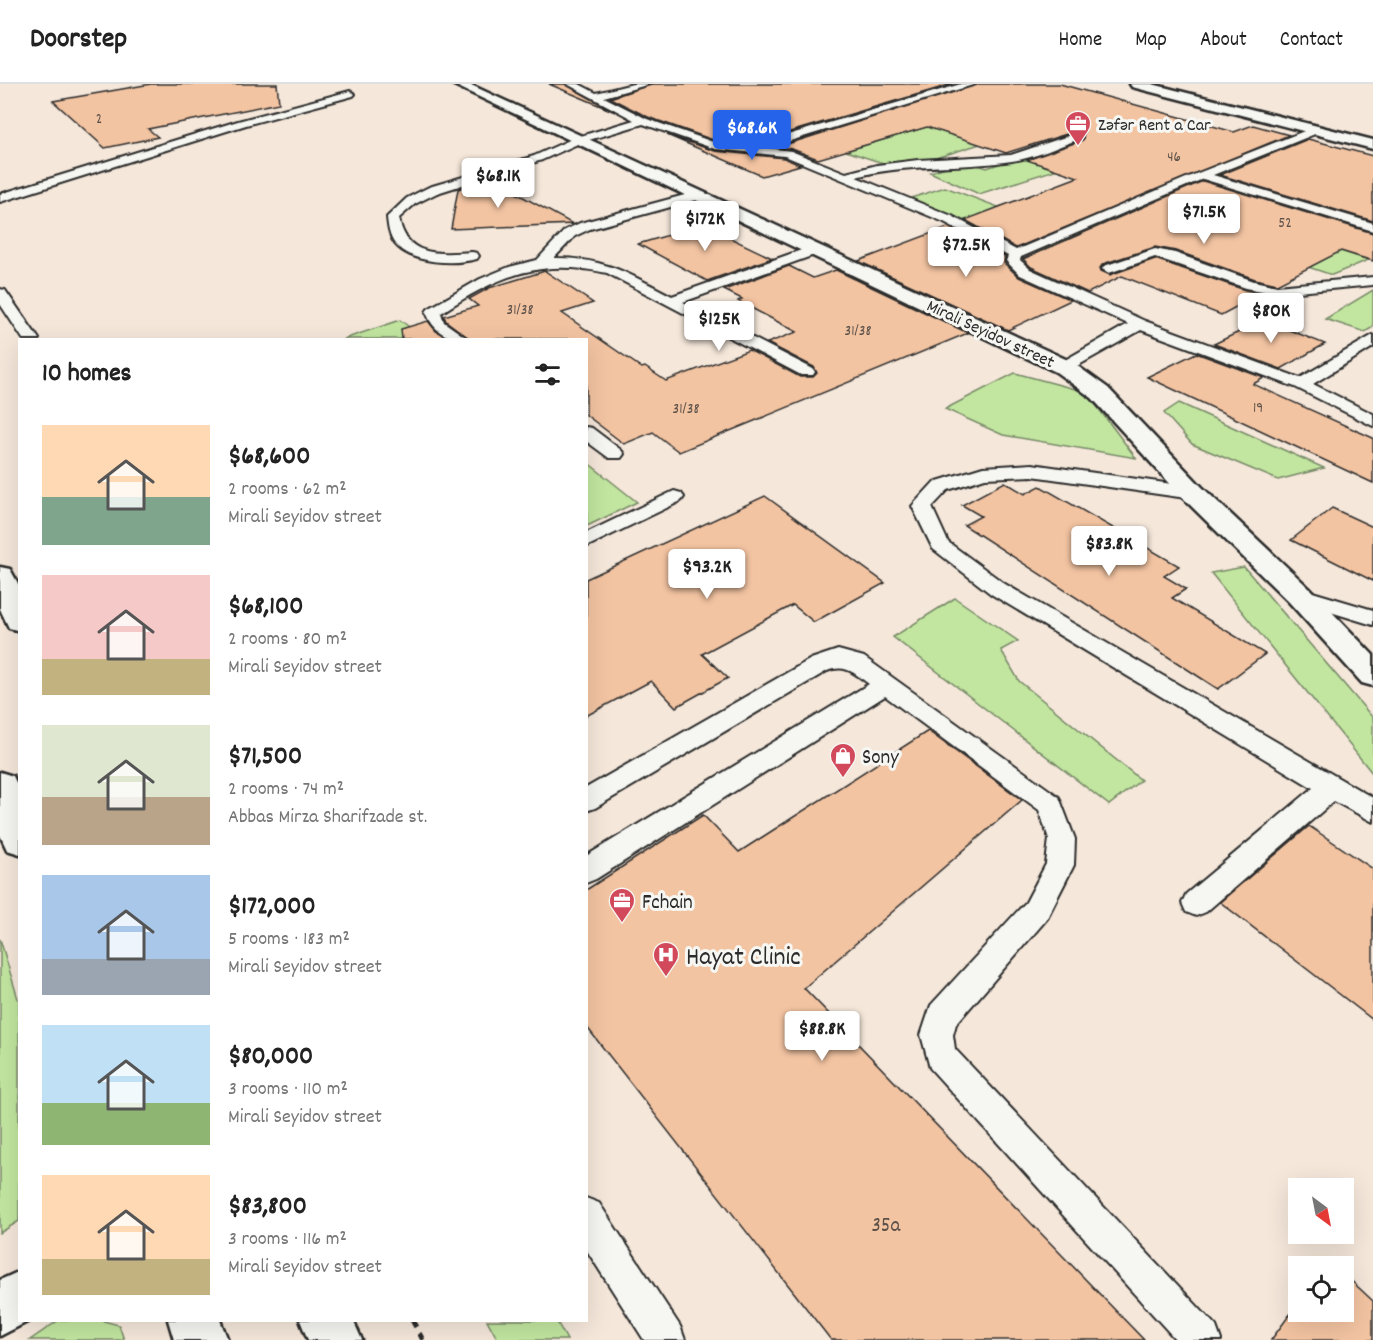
<!DOCTYPE html>
<meta charset="utf-8">
<style>
body{margin:0;font-family:Dekko,sans-serif;background:#f6f6f6;color:#222;height:100vh;display:flex;flex-direction:column;font-size:22px;white-space:nowrap}
*{box-sizing:border-box;margin:0}
p{font-size:20px;color:#767676}
.icon{flex:none;width:33px;height:33px;fill:none;stroke:currentColor;stroke-width:2;stroke-linecap:round;stroke-linejoin:round}
.map{position:relative;flex:1;overflow:hidden}
.side{position:absolute;left:18px;top:254px;width:570px;height:984px;display:flex;flex-direction:column;background:#fff;border-radius:0px;box-shadow:0 6px 24px #0002}
.side>*{flex:none}
.needle{width:39px;rotate:148deg}
.tools{position:absolute;left:1288px;top:1094px;display:grid;gap:12px}
.tools a{display:grid;place-items:center;width:66px;height:66px;border-radius:0px;background:#fff;box-shadow:0 6px 24px #0002;font-size:30px}
.price{position:absolute;translate:-50% -51px;padding:0 14px;border-radius:6px;background:#fff;color:#222;font-size:20px;line-height:39px;filter:drop-shadow(0 2px 3px #0008)}
.price::after{content:'';position:absolute;left:50%;top:36px;width:18px;height:14px;margin-left:-9px;background:inherit;clip-path:polygon(0 0,100% 0,50% 100%)}
.price.current{background:#2563eb;color:#fff}
ul{padding:0;list-style:none}
li{display:flex;align-items:center;gap:18px;height:150px;padding:0 24px}
li span{display:grid;place-items:center;flex:none;width:168px;height:120px;border-radius:0px;color:#555}
li>.icon{margin-inline-start:auto}
span .icon{width:72px;height:72px;fill:#fffc;stroke-width:1}
li b{font-size:26px}
h2{display:flex;justify-content:space-between;align-items:center;height:72px;padding:0 24px;font-size:26px}
header{display:flex;align-items:center;gap:36px;box-sizing:border-box;height:84px;padding:0 30px;background:#fff;border-bottom:2px solid #e0e0e0}
header strong{font-size:28px}
nav{display:flex;gap:33px;margin-inline-start:auto;font-size:21px}
.map>svg:first-child{display:block}
.green{fill:#c2e6a0;stroke:#768866;stroke-width:1.5}
.building{fill:#f3c4a2;stroke:#2b2b2b;stroke-width:1.5}
.lines{fill:none;stroke-linecap:round;stroke-linejoin:round}
.service-casing{stroke:#2b2b2b;stroke-width:4}
.minor-casing{stroke:#2b2b2b;stroke-width:5}
.tertiary-casing{stroke:#2b2b2b;stroke-width:5}
.secondary-casing{stroke:#2b2b2b;stroke-width:5}
.primary-casing{stroke:#2b2b2b;stroke-width:5}
.path{stroke:#2b2b2b;stroke-width:5;stroke-dasharray:8 7;stroke-linecap:butt}
.service{fill:#f6f6f2;fill-rule:evenodd}
.minor{fill:#f6f6f2;fill-rule:evenodd}
.tertiary{fill:#f6f6f2;fill-rule:evenodd}
.secondary{fill:#f6f6f2;fill-rule:evenodd}
.primary{fill:#f6f6f2;fill-rule:evenodd}
.labels{text-anchor:middle;stroke-width:6;stroke-linejoin:round;paint-order:stroke}
.far-number-label{font-size:15px;fill:#5d5149}
.far-poi-label{font-size:18px;fill:#2b2b2b;stroke:#f6f6f2;text-anchor:start}
.far-street-label{font-size:18px;fill:#2b2b2b;stroke:#f6f6f2}
.poi-label{font-size:21px;fill:#2b2b2b;stroke:#f6f6f2;text-anchor:start}
.near-number-label{font-size:21px;fill:#5d5149}
.near-poi-label{font-size:26px;fill:#2b2b2b;stroke:#f6f6f2;text-anchor:start}
</style>
<header>
<strong>Doorstep</strong>
<nav><a>Home</a><a>Map</a><a>About</a><a>Contact</a></nav>
</header>
<div class="map">
<svg width="1373" height="1256" viewBox="0 0 1373 1256">
<rect width="100%" height="100%" fill="#f5e7da"/>
<filter id="ink" filterUnits="userSpaceOnUse"><feTurbulence type="fractalNoise" baseFrequency=".0167" numOctaves="2"/><feDisplacementMap in="SourceGraphic" scale="12" xChannelSelector="R" yChannelSelector="G"/><feConvolveMatrix kernelMatrix="1 2 1 2 8 2 1 2 1" color-interpolation-filters="sRGB"/></filter>
<g filter="url(#ink)">
<g class="green">
<polygon points="970,30 980,60 901,85 846,67"/>
<polygon points="1126,38 1168,50 979,110 930,88 965,77 987,84"/>
<polygon points="1244,59 1317,80 1238,96 1047,172 1012,161 988,175 932,154 962,145 899,118 945,103 998,123"/>
<polygon points="1198,121 1368,176 1332,191 1165,135"/>
<polygon points="1373,206 1373,243 1365,248 1325,235"/>
<polygon points="400,236 425,255 344,255"/>
<polygon points="1015,289 1086,308 1136,374 1003,351 945,325"/>
<polygon points="1179,319 1324,384 1278,396 1192,360 1164,329"/>
<polygon points="587,378 637,418 587,442"/>
<polygon points="1244,483 1373,634 1373,690 1211,489"/>
<polygon points="955,514 1018,557 1001,566 1019,597 1141,696 1109,721 893,553"/>
<polygon points="0,855 19,918 19,1137 0,1149"/>
<polygon points="59,1236 100,1236 119,1241 124,1256 30,1256"/>
<polygon points="487,1236 556,1236 567,1256 498,1256"/>
</g>
<g class="building">
<polygon points="151,0 277,0 279,19 148,45 158,53 105,64 53,17"/>
<polygon points="549,0 565,0 615,28"/>
<polygon points="652,0 953,0 756,58 754,61 716,57 648,33 610,14"/>
<polygon points="978,0 1060,0 1234,48 1253,41 1289,51 1016,164 965,136 1078,93 1027,76 1083,56 1084,48 1073,48 1006,69 927,43 818,75 792,65 778,63"/>
<polygon points="667,51 715,67 784,74 800,81 762,92"/>
<polygon points="1308,55 1373,72 1373,137 1220,91"/>
<polygon points="490,95 573,140 451,145 458,105"/>
<polygon points="1203,97 1373,149 1373,177 1341,167 1277,200 1255,195 1176,167 1155,163 1103,180 1100,184 1101,187 1110,191 1155,175 1245,206 1262,209 1221,231 1122,192 1088,209 1031,183 1023,175"/>
<polygon points="703,141 772,174 707,197 638,160"/>
<polygon points="948,143 1005,173 1004,179 1019,193 1071,216 1008,246 858,177"/>
<polygon points="789,182 813,194 836,186 968,249 679,368 653,348 624,360 586,331 586,255 470,255 446,237 444,232 478,222 469,215 489,204 545,187 593,219 562,229 642,284 645,283 666,297 749,266 800,293 813,293 817,289 814,283 767,259 797,248 738,217 742,215 724,206"/>
<polygon points="1264,236 1325,260 1281,285 1214,260"/>
<polygon points="428,237 436,247 450,255 402,255 401,245"/>
<polygon points="1196,269 1264,294 1253,300 1373,354 1373,399 1147,293"/>
<polygon points="1005,398 1025,410 1040,402 1179,482 1164,492 1186,505 1172,514 1265,570 1218,605 964,441 981,432 962,421"/>
<polygon points="765,412 885,499 814,538 793,521 702,570 728,594 676,623 651,597 586,632 586,495"/>
<polygon points="1332,424 1373,443 1373,497 1291,456"/>
<polygon points="928,647 1022,716 804,904 1144,1256 831,1256 586,942 586,806 703,731 739,768"/>
<polygon points="1309,742 1373,785 1373,936 1220,818"/>
<polygon points="1344,1190 1373,1217 1373,1256 1271,1256 1299,1218 1299,1227 1344,1227"/>
</g>
<g class="lines">
<defs>
<g id="service">
<path d="M567 0H579L596 9 633 0H650L604 13 647 35 716 59 756 63 757 60 961 0H976L767 64 791 67 846 89 877 81 918 76 1011 71 1074 50H1082V54C1059 62 1035 74 1012 77 960 85 907 79 856 93L952 132 1016 166 1198 89 1312 44H1320V48L1213 91 1373 139V147L1203 95 1021 173 1020 176 1030 185 1145 237 1300 294 1373 251V263L1313 300 1373 330V342L1295 303 1141 246 1070 286H1058L1056 283 1058 280 1128 240 1020 191 1006 177 1008 172 944 138 785 72 715 65 643 40 582 58 542 76 437 109 415 120 399 134C406 174 439 170 472 168L477 169 479 172 477 175C454 181 412 180 395 160 389 152 388 143 387 133L407 114 429 103 534 72 574 54 634 36Z"/>
<polygon points="350,7 355,10 353,12 246,41 0,118 0,110 238,37"/>
<path d="M696 108 700 109V115L590 145 575 152 554 174C603 173 631 191 672 212L807 164H817L819 167 817 170 683 218 813 285 815 288 813 291H801L607 189C538 174 498 192 441 229L444 238 468 255C446 255 434 248 426 228L428 225 480 195 509 183 537 176 565 146 580 139Z"/>
<polygon points="1155,165 1175,169 1254,197 1277,202 1373,193 1373,201 1277,210 1246,204 1155,173 1109,189 1102,185 1104,182"/>
<polygon points="0,205 5,206 39,255 23,255 0,220"/>
<polygon points="586,343 592,344 621,366 624,370 621,374 609,374 586,357"/>
<polygon points="1032,380 1193,403 1200,405 1202,409 1200,413 1193,415 1032,392 985,394 948,406 932,423 948,458 1005,500 1373,714 1373,738 1334,717 1206,828 1196,832 1186,828 1182,819 1186,810 1313,704 991,510 933,465 912,422 934,398 983,383"/>
<polygon points="674,407 681,409 684,413 681,417 586,463 586,449"/>
<polygon points="1299,504 1373,526 1373,541 1291,516 1288,511 1291,506"/>
<path d="M838 566 864 573 1059 713 1075 755 1074 781 1046 836 956 940 953 951 955 965 1216 1242 1221 1256H1176L930 984 921 951 931 921 1026 818 1046 780 1049 755 1039 726 885 612 596 795 586 799V772L869 600C854 589 846 580 827 587L595 724 586 727V704L811 575Z"/>
<polygon points="586,1114 599,1119 680,1242 685,1256 644,1256 586,1165"/>
</g>
<polygon id="minor" points="452,0 469,0 1072,278 1108,304 1202,403 1309,504 1373,571 1373,602 1362,599 1289,518 1184,415 1092,314 1056,288"/>
<polygon id="tertiary" points="20,1187 20,1236 31,1236 0,1252 0,1196"/>
<polygon id="secondary" points="1130,0 1152,0 1373,56 1373,65 1132,3"/>
<g id="primary">
<polygon points="0,483 10,485 20,503 20,547 9,544 0,525"/>
<polygon points="0,688 13,692 20,707 20,770 7,766 0,751"/>
<polygon points="168,1236 220,1236 228,1256 174,1256"/>
<polygon points="300,1236 353,1236 362,1256 308,1256"/>
</g>
</defs>
<use href="#service" class="service-casing"/>
<use href="#minor" class="minor-casing"/>
<use href="#tertiary" class="tertiary-casing"/>
<use href="#secondary" class="secondary-casing"/>
<use href="#primary" class="primary-casing"/>
<polyline class="path" points="412,1236 423,1256"/>
<use href="#service" class="service"/>
<use href="#minor" class="minor"/>
<use href="#tertiary" class="tertiary"/>
<use href="#secondary" class="secondary"/>
<use href="#primary" class="primary"/>
</g>
</g>
<defs>
<symbol id="office-pin" viewBox="-11 -11 22 30"><path d="M0 17L-7.5 6A9.5 9.5 0 1 1 7.5 6Z" fill="#d1495b" stroke="#f6f6f2"/><path d="M-6-3h4V-5.5h4V-3h4V5H-6ZM-1-4.5V-3h2v-1.5ZM-6 0V1H6V0Z" fill="#fff"/></symbol>
<symbol id="shop-pin" viewBox="-11 -11 22 30"><path d="M0 17L-7.5 6A9.5 9.5 0 1 1 7.5 6Z" fill="#d1495b" stroke="#f6f6f2"/><path d="M-5-2.5h2.3a2.7 3.5 0 0 1 5.4 0H5L5.5 6h-11ZM-1.5-2.5h3a1.5 2.3 0 0 0-3 0Z" fill="#fff"/></symbol>
<symbol id="hospital-pin" viewBox="-11 -11 22 30"><path d="M0 17L-7.5 6A9.5 9.5 0 1 1 7.5 6Z" fill="#d1495b" stroke="#f6f6f2"/><path d="M-5-5h3v3.5h4V-5h3V5h-3V1.5h-4V5h-3Z" fill="#fff"/></symbol>
</defs>
<g fill-rule="evenodd">
<use href="#office-pin" x="1063" y="25" width="30" height="40"/>
<use href="#shop-pin" x="828" y="657" width="30" height="40"/>
<use href="#office-pin" x="607" y="802" width="30" height="40"/>
<use href="#hospital-pin" x="651" y="856" width="30" height="40"/>
</g>
<g class="labels">
<g class="far-number-label">
<text x="99" y="39">2</text>
<text x="1174" y="77">46</text>
<text x="1285" y="143">52</text>
<text x="520" y="230">31/38</text>
<text x="858" y="251">31/38</text>
<text x="1258" y="328">19</text>
<text x="686" y="329">31/38</text>
</g>
<g class="far-poi-label">
<text x="1098" y="46">Zəfər Rent a Car</text>
</g>
<g class="far-street-label">
<text transform="translate(991 249) rotate(25)" y="6">Mirali Seyidov street</text>
</g>
<g class="poi-label">
<text x="862" y="679">Sony</text>
<text x="642" y="824">Fchain</text>
</g>
<g class="near-number-label">
<text x="886" y="1147">35a</text>
</g>
<g class="near-poi-label">
<text x="686" y="880">Hayat Clinic</text>
</g>
</g>
</svg>
<div class="tools">
<a><svg class="needle" viewBox="-14 -14 28 28"><path d="M0-13l5 13h-10z" fill="#e53935"/><path d="M0 13l5-13h-10z" fill="#767676"/></svg></a>
<a><svg class="icon" aria-label="locate" viewBox="0 0 24 24"><circle cx="12" cy="12" r="6"/><path d="M12 2v4M12 18v4M2 12h4M18 12h4"/></svg></a>
</div>
<b class="price current" style="left:752px;top:77px">$68.6K</b>
<b class="price" style="left:498px;top:125px">$68.1K</b>
<b class="price" style="left:1204px;top:161px">$71.5K</b>
<b class="price" style="left:705px;top:168px">$172K</b>
<b class="price" style="left:966px;top:194px">$72.5K</b>
<b class="price" style="left:1271px;top:260px">$80K</b>
<b class="price" style="left:719px;top:268px">$125K</b>
<b class="price" style="left:1109px;top:493px">$83.8K</b>
<b class="price" style="left:707px;top:516px">$93.2K</b>
<b class="price" style="left:822px;top:978px">$88.8K</b>
<section class="side">
<h2>10 homes<svg class="icon" aria-label="filters" viewBox="0 0 24 24"><path d="M4 7h16M4 17h16"/><circle cx="9" cy="7" r="2"/><circle cx="15" cy="17" r="2"/></svg></h2>
<ul>
<li><span style="background:linear-gradient(#ffd9b3 60%,#7fa58c 0)"><svg class="icon" aria-label="home" viewBox="0 0 24 24"><path d="M3 11l9-7 9 7M6 9v11h12V9"/></svg></span><div><b>$68,600</b><p>2 rooms · 62 m²</p><p>Mirali Seyidov street</p></div></li>
<li><span style="background:linear-gradient(#f6c9c9 70%,#c2b280 0)"><svg class="icon" aria-label="home" viewBox="0 0 24 24"><path d="M3 11l9-7 9 7M6 9v11h12V9"/></svg></span><div><b>$68,100</b><p>2 rooms · 80 m²</p><p>Mirali Seyidov street</p></div></li>
<li><span style="background:linear-gradient(#dfe7d0 60%,#b9a48a 0)"><svg class="icon" aria-label="home" viewBox="0 0 24 24"><path d="M3 11l9-7 9 7M6 9v11h12V9"/></svg></span><div><b>$71,500</b><p>2 rooms · 74 m²</p><p>Abbas Mirza Sharifzade st.</p></div></li>
<li><span style="background:linear-gradient(#a9c7e8 70%,#9aa5b1 0)"><svg class="icon" aria-label="home" viewBox="0 0 24 24"><path d="M3 11l9-7 9 7M6 9v11h12V9"/></svg></span><div><b>$172,000</b><p>5 rooms · 183 m²</p><p>Mirali Seyidov street</p></div></li>
<li><span style="background:linear-gradient(#bfe0f5 65%,#8fb573 0)"><svg class="icon" aria-label="home" viewBox="0 0 24 24"><path d="M3 11l9-7 9 7M6 9v11h12V9"/></svg></span><div><b>$80,000</b><p>3 rooms · 110 m²</p><p>Mirali Seyidov street</p></div></li>
<li><span style="background:linear-gradient(#ffd9b3 70%,#c2b280 0)"><svg class="icon" aria-label="home" viewBox="0 0 24 24"><path d="M3 11l9-7 9 7M6 9v11h12V9"/></svg></span><div><b>$83,800</b><p>3 rooms · 116 m²</p><p>Mirali Seyidov street</p></div></li>
</ul>
</section>
</div>
